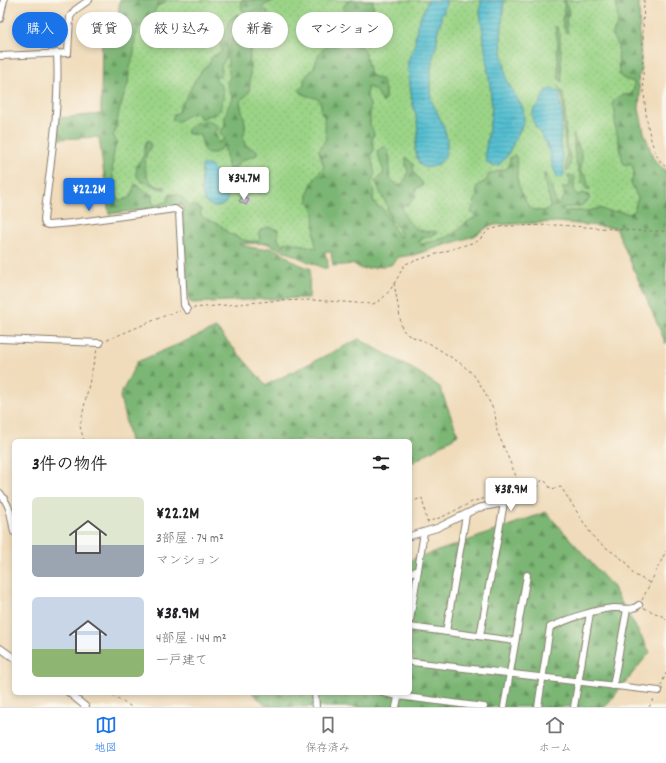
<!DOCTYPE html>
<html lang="ja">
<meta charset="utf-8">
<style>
body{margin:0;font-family:Dekko,"Klee One",sans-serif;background:#f6f6f6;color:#202124;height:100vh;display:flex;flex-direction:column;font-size:15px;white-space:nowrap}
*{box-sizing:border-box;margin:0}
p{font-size:13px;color:#757577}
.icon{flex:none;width:22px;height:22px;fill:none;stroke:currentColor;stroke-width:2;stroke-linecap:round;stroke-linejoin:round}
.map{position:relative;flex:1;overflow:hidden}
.panel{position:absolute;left:12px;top:439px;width:400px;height:256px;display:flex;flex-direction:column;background:#fff;border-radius:6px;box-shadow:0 2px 6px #0003}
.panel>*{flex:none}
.top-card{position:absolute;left:12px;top:12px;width:400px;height:36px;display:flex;gap:8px}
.price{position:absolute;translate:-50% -34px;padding:0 9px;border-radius:4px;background:#fff;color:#222;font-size:13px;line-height:26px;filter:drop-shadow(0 1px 2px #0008)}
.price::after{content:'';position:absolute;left:50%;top:24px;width:12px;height:9px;margin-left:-6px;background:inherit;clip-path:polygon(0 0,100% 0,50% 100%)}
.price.active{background:#1a73e8;color:#fff}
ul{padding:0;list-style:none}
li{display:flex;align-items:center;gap:12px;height:100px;padding:0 20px}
li span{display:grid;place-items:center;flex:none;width:112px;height:80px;border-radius:6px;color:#555}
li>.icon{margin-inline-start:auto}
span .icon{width:48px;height:48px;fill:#fffc;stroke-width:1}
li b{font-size:17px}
h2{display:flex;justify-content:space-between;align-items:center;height:48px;padding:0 20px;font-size:17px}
.pill{padding:0 14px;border-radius:18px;background:#fff;box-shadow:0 2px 6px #0003;font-size:14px;line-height:36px}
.pill.active{background:#1a73e8;color:#fff}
.tab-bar{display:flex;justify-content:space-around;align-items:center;height:56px;border-top:1px solid #e0e0e0;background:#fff;font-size:11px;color:#757577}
.tab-bar a{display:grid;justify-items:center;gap:2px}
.tab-bar .active{color:#1a73e8}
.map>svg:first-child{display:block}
.grass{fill:url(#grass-dots);stroke:#5c7852}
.forest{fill:url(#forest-firs);stroke:#4c6948}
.water{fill:url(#water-rules);stroke:#386e76}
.building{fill:#c9b1f6}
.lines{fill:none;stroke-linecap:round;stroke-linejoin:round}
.street-casing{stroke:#867c6c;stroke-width:8}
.path{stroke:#867c6c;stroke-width:1;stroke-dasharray:3 3;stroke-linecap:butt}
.street{stroke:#fff;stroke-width:6}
</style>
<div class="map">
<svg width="666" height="707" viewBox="0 0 666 707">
<defs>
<pattern id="grass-dots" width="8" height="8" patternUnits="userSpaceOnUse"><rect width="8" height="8" fill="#9bd487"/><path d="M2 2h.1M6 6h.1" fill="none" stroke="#85b574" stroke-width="1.8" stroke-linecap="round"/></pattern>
<pattern id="forest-firs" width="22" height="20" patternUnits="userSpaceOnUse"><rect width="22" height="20" fill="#7cb674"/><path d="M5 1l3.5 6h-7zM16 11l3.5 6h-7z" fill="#65935e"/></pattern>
<pattern id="water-rules" width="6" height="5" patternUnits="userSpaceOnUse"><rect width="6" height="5" fill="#55bfd1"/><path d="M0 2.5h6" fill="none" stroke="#469aa9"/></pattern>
</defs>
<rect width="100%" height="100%" fill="#fbf7ec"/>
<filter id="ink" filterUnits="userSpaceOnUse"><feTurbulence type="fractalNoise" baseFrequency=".025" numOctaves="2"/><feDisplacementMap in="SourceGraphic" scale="8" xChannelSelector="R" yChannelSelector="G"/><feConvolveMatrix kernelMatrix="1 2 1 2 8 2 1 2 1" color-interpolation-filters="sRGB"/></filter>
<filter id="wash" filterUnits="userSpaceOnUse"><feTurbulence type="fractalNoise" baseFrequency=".012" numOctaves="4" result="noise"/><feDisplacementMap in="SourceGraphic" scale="16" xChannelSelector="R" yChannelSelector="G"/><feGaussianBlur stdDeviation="0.9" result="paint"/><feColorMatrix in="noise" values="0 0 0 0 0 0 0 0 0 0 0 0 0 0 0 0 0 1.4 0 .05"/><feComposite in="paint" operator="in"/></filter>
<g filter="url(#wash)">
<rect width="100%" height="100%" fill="#f0dcbb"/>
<polygon class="grass" points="122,0 638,0 637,109 663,221 490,219 446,241 391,253 353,238 301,257 266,242 214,244 183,203 111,212 107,73"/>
<g class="forest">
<path d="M120 0H167L164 3 157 6C153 16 149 22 139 27L135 38 134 53 129 72 128 84 119 111 115 133 113 135 117 142C110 159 112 180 117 198L120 200C134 199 131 194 135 184L152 195V201L154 205 167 202 170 194C182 194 182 198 190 206L194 205 201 209V215C210 223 223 222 228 234 234 234 236 237 241 239 246 242 252 241 258 241L260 239 259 234 260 230 269 227 278 230V239L281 245 284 246V243L289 242 317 248C313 242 315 223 314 214 313 205 306 204 308 194 310 183 318 175 324 166L319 151 321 146 326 139 324 116 321 112C323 93 312 100 301 93L300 89 304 84V79L313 69 319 54 324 48 332 44 335 40 334 35 340 25C343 32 348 30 353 34 355 35 356 37 357 39 366 50 367 61 370 75L382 80C385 87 387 96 383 103 379 95 376 88 367 87V97L370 104V125L374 133 372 141 374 149 371 155 375 174 371 183 374 189 373 200 377 206 383 209 398 236 401 237 399 229 391 221 388 213 387 206 375 181 384 173 377 152 383 146C395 156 387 166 390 179L398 185H401L406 178 408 172 406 166V157L413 164C412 175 420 177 423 185L421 187 417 188 415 193 416 197 411 200 409 204 404 205 402 208C406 223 419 235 435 231L438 233 428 237H422V240L418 241 422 244C432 241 442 240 451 235 460 230 467 219 478 217L471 212 477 194 476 188 478 185 486 181 489 174 508 168 510 158 515 155C518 162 517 170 517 177 518 187 525 202 531 209L542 211 550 208C551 194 543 188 544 173 553 179 551 196 558 205L565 195 562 188 570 186V180L567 176H574L575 178C573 184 574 192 578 196L583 193 589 195V200L580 206 560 208 565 211H588L600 208 609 212 618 211 630 214 634 210 638 198 631 183 634 173 632 164 630 163 627 165 623 163 615 124V110L612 105C614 96 623 94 631 95L634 87V82L624 79 619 75 618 46 612 36 618 22 616 0H641L639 5 641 72 638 77 640 94 639 109 644 132 653 158 666 171V344L616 228 558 222 491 225 474 236 413 255 399 257 391 265 361 269 354 264 333 266 331 252H324L328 261 327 268H323L266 243 239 244C242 246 255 248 260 249 263 249 266 248 270 248 284 250 293 265 310 268L309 298C270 298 231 301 192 303L189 301 182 205 109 214 99 137 58 139 59 118 101 114 102 14 118 15Z"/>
<polygon points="242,0 275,0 265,5 261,10 251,13 245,13 241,8"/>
<polygon points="349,0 373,0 373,10 365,14 361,15 354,22 349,22 342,17 344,6"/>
<polygon points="564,0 566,0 569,14 566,19 568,33 565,32 562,20 564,12"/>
<path d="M264 10 268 11V14C240 43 254 59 249 93L240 101C241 113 249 124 243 136L245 145 250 148 257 150V155L240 161 235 168 229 170 224 146 215 153H207L204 150 200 135 189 134 186 132C196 120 207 117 219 127 215 133 215 137 219 143L225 139 220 133 221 130 225 127C224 116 227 107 233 99L227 82 230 77C226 62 228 48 234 33 236 28 237 23 241 19 246 15 250 17 256 15 259 14 262 12 264 10Z"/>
<path d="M237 14 240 16 237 19 229 35 226 58 221 66 222 73 220 76H215C216 81 219 83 222 87 225 94 222 103 220 110L214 115 206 116 204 118H200L196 112 183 118 177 122 172 119 174 114 179 112 180 106 185 100 195 80 204 68 209 64 212 57 222 51 218 39 228 29 229 20Z"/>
<polygon points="555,27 557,27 560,35 562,82 559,79 558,70 558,61 557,50 558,44"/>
<path d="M558 87 563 93 565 103 566 144C569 153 574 164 567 171 566 169 566 155 567 152L565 149V140L563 122 564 104 562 94Z"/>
<path d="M573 134C577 142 581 151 582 159 582 164 580 168 581 173L586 175 588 185 590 188 589 190 585 188 584 183H580L582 178 578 170 575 157Z"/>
<path d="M148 140 151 146C140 160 144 189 166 187L164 190 141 181 138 178 136 173 137 165 143 157 146 142Z"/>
<polygon points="216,328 266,385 359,339 418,372 440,387 458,435 410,464 410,441 130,441 120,396 137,362"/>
<polygon points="546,512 612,586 650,652 605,707 268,707 252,693 410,693 410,560 456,545"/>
</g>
<g class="water">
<path d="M428 0H447L443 14 440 16 442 20C440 24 438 29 437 34 437 37 437 40 437 43 432 60 428 80 431 98 432 103 435 107 437 112 443 124 450 139 446 153 444 163 430 172 420 165L417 158 415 148 418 134 417 120 412 101 408 69V61L415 43 417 25Z"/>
<polygon points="481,0 504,0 501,40 503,57 507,81 523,108 524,122 507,156 499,165 493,166 487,163 485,154 492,108 490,86 480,12"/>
<path d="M551 89H555L560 93 562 119 560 142 563 160 564 174 563 176 559 178C552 172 551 153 546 143 542 135 532 124 532 116 532 109 537 107 540 103 542 99 543 94 546 91 547 90 549 90 551 89Z"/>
<polygon points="202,165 210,165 226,182 227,199 225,204 214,207 205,202 201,190"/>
</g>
<g id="blocks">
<polygon class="building" points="243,196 249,200 246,205 239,201"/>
</g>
</g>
<g filter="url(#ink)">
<use href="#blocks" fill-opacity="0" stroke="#867c6c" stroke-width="1"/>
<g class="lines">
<defs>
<g id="street">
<polyline points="0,19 4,0"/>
<path d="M57 53C60 109 50 164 44 220L45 224 48 225 72 223 175 209 179 212 184 305 187 310"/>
<polyline points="0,56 68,53 70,17 75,10 89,0"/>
<polyline points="0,339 100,343"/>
<path d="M0 493C12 509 10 514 14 532"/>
<polyline points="410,536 437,528 478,508 504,503 480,636"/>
<polyline points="410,573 418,570"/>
<polyline points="410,620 424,532"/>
<polyline points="410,627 515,641"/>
<polyline points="446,632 466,515"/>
<polyline points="0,648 14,658"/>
<polyline points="412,662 659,691"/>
<polyline points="613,686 627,609"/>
<polyline points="69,693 86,707"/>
<polyline points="315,693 316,707"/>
<polyline points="384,693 398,696 484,707"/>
<polyline points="396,707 399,693"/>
<polyline points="504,707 527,575"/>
<path d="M538 707 550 627C570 619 591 610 613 608 623 607 630 612 639 605"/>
<polyline points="574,707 590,613"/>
</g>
</defs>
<use href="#street" class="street-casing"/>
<g class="path">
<path d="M644 0C643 34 637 145 666 167"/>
<polyline points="394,283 402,329 408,335 429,343 460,363 473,374 483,389 495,413 497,431 523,493 525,496 529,497 542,480 545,481 551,489 561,487 591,534 597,541 626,562 633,574 650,583"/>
<path d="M193 308 271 301 312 300 373 304C389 298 397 278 405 264L478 241 489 230 504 226 559 225 640 231H666"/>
<polyline points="107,340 169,314 180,311"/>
<polyline points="84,441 80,426 94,361 97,350"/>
<polyline points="410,502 422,498 427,522 442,517 474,501 500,495 522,494"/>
<polyline points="642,600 666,551"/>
<polyline points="644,608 662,616 666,620"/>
<polyline points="661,686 666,673"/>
<polyline points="107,693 132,707"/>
<polyline points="649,707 655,697"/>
</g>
<use href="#street" class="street"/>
</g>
</g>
</svg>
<b class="price" style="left:244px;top:201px">¥34.7M</b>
<b class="price active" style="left:89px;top:212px">¥22.2M</b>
<b class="price" style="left:511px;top:512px">¥38.9M</b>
<div class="top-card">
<a class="pill active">購入</a>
<a class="pill">賃貸</a>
<a class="pill">絞り込み</a>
<a class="pill">新着</a>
<a class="pill">マンション</a>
</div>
<section class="panel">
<h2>3件の物件<svg class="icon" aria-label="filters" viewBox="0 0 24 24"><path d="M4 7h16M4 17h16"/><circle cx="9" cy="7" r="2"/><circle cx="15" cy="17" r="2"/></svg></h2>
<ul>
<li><span style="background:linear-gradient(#dfe7d0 60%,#9aa5b1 0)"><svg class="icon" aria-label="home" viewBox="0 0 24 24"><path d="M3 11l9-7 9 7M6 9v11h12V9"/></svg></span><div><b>¥22.2M</b><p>3部屋 · 74 m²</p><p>マンション</p></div></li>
<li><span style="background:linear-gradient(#c9d6e8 65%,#8fb573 0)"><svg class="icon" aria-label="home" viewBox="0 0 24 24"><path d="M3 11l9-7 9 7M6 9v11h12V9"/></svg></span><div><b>¥38.9M</b><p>4部屋 · 144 m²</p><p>一戸建て</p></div></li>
</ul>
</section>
</div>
<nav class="tab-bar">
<a class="active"><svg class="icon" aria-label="map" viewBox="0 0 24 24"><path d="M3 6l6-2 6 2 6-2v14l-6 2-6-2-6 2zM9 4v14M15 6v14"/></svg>地図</a>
<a><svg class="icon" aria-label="saved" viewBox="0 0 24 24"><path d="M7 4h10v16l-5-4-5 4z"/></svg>保存済み</a>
<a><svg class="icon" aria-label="home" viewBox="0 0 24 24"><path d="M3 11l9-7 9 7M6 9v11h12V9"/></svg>ホーム</a>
</nav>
